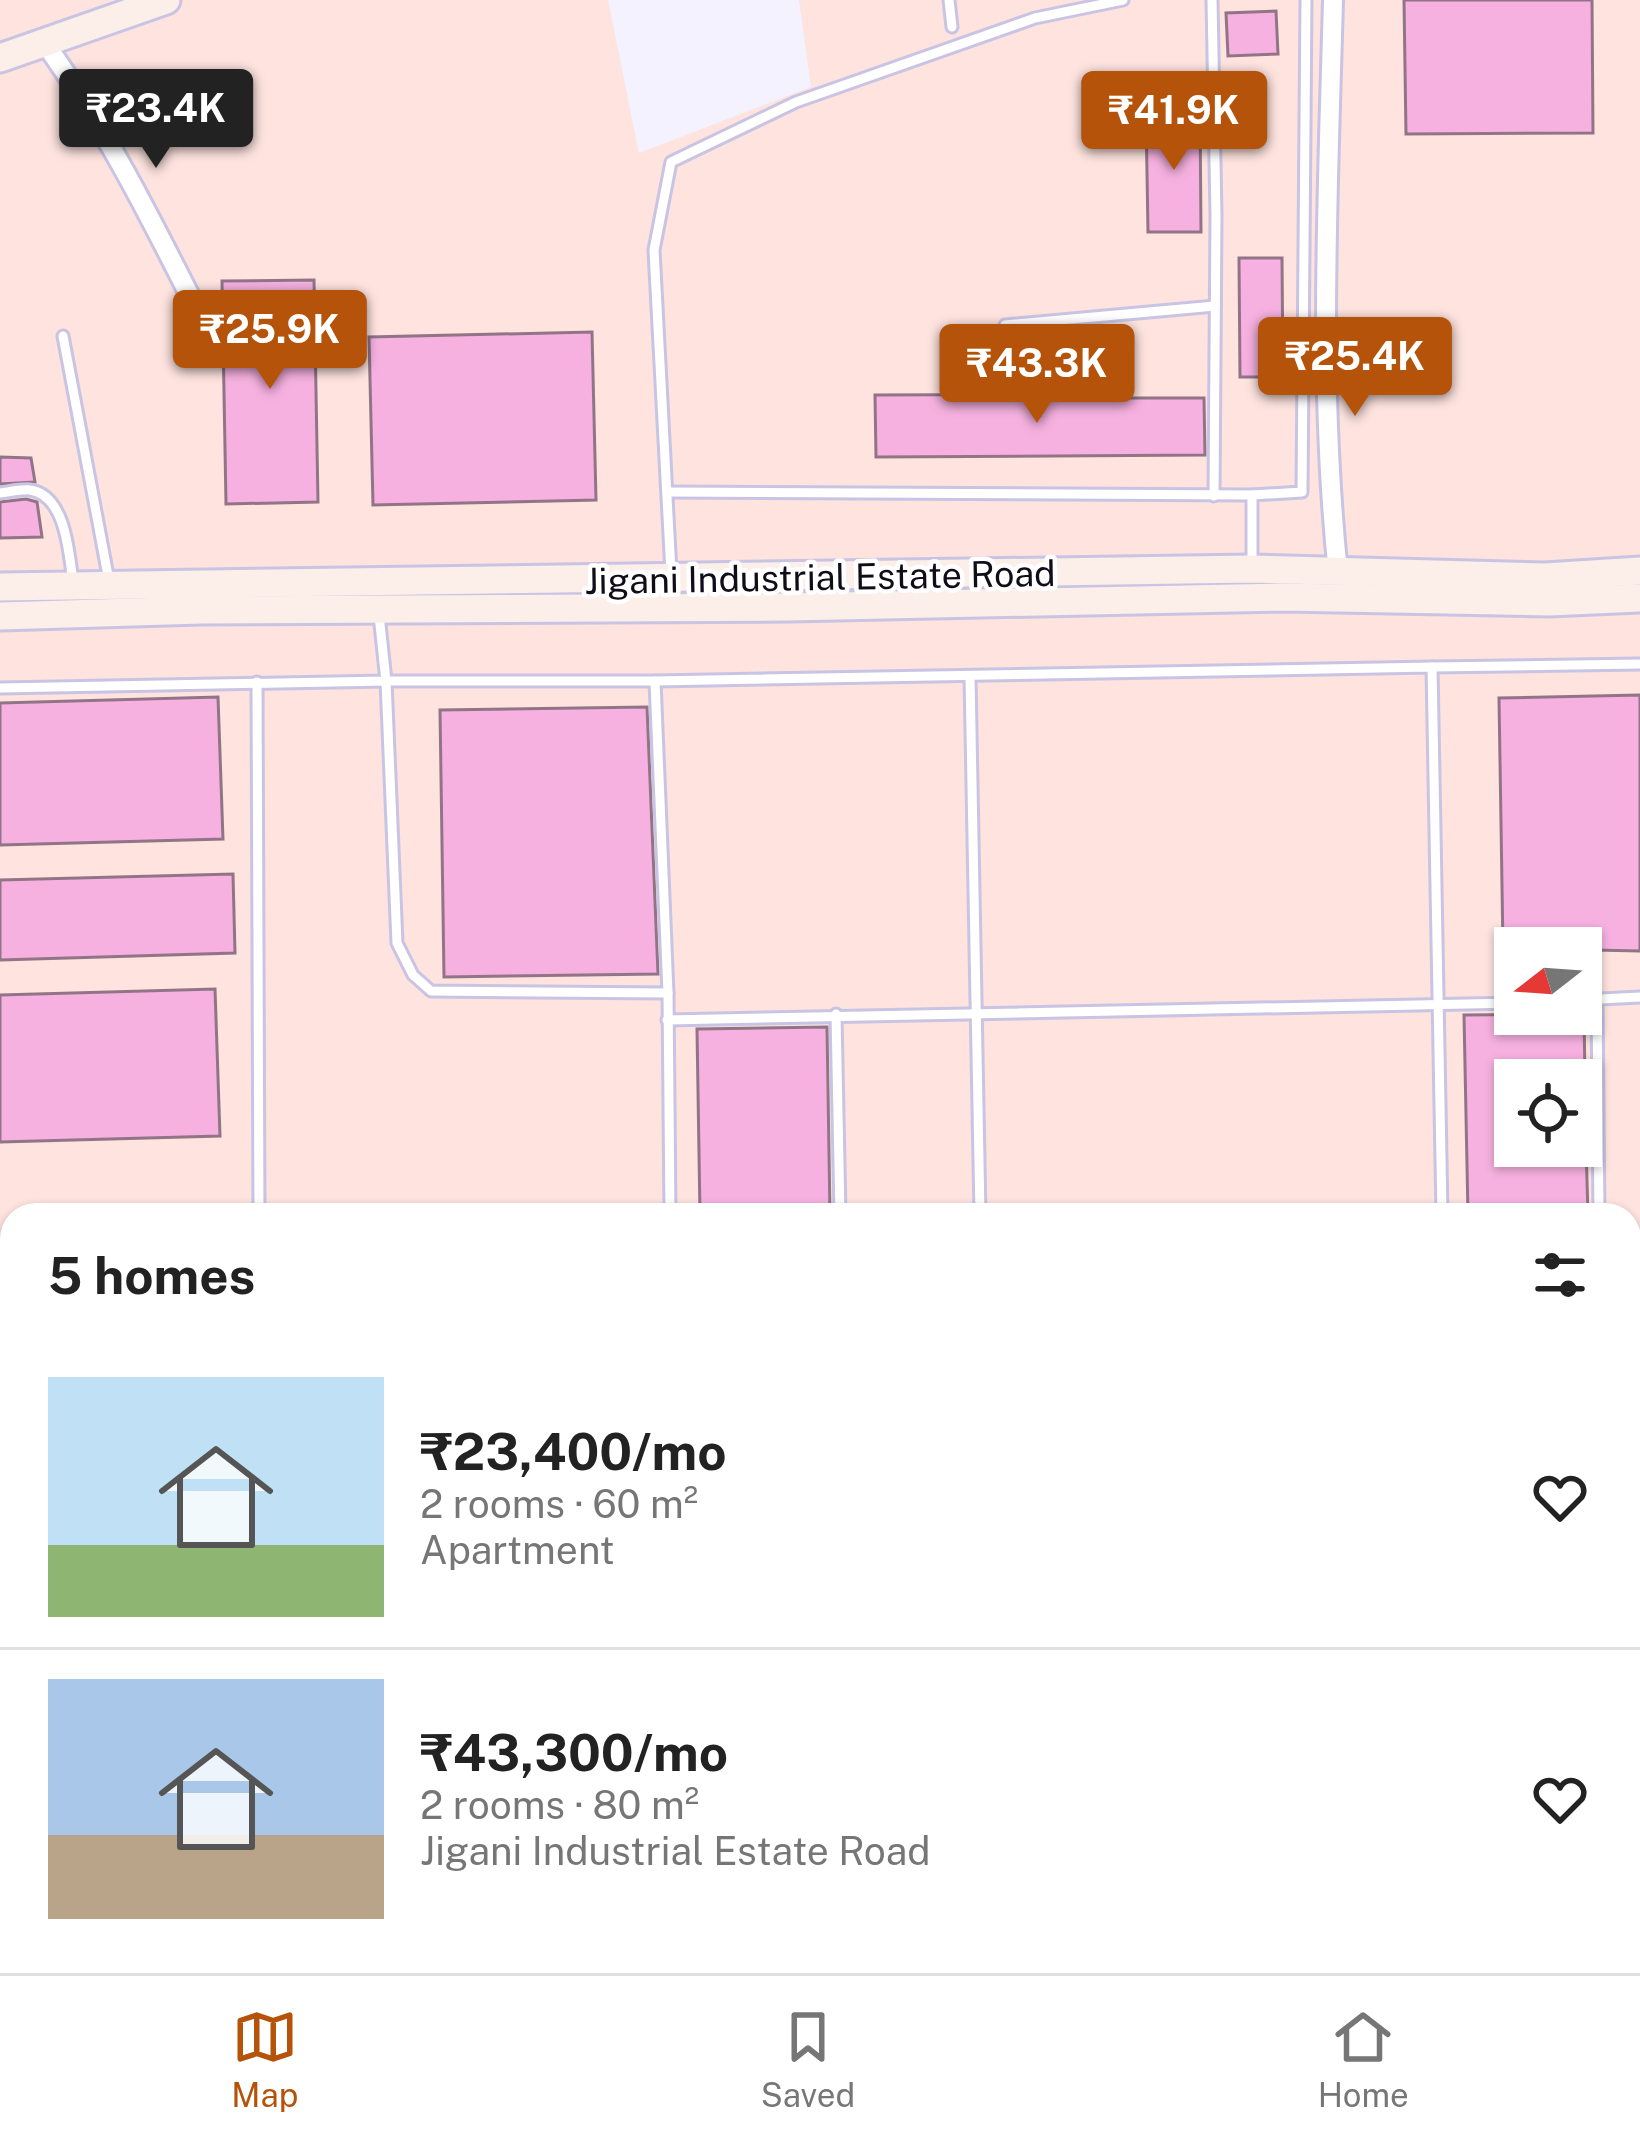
<!DOCTYPE html>
<meta charset="utf-8">
<style>
body{margin:0;font-family:"Public Sans",sans-serif;background:#f6f6f6;color:#222;height:100vh;display:flex;flex-direction:column;font-size:45px;white-space:nowrap}
*{box-sizing:border-box;margin:0}
p{font-size:39px;color:#767676}
.icon{flex:none;width:66px;height:66px;fill:none;stroke:currentColor;stroke-width:2;stroke-linecap:round;stroke-linejoin:round}
.map{position:relative;flex:1;overflow:hidden}
.details{position:absolute;left:0px;top:1203px;width:1641px;height:771px;display:flex;flex-direction:column;background:#fff;border-radius:36px 36px 0 0;box-shadow:0 3px 9px #0004}
.details>*{flex:none}
.needle{width:78px;rotate:253deg}
.fabs{position:absolute;left:1494px;top:927px;display:grid;gap:24px}
.fabs a{display:grid;place-items:center;width:108px;height:108px;border-radius:0px;background:#fff;box-shadow:0 3px 9px #0004;font-size:60px}
.price{position:absolute;translate:-50% -102px;padding:0 27px;border-radius:12px;background:#b45309;color:#fff;font-size:39px;line-height:78px;filter:drop-shadow(0 3px 6px #0008)}
.price::after{content:'';position:absolute;left:50%;top:72px;width:36px;height:27px;margin-left:-18px;background:inherit;clip-path:polygon(0 0,100% 0,50% 100%)}
.price.active{background:#222;color:#fff}
ul{padding:0;list-style:none}
li{display:flex;align-items:center;gap:36px;height:300px;padding:0 48px}
li+li{border-top:3px solid #e0e0e0}
li span{display:grid;place-items:center;flex:none;width:336px;height:240px;border-radius:0px;color:#555}
li>.icon{margin-inline-start:auto}
span .icon{width:144px;height:144px;fill:#fffc;stroke-width:1}
li b{font-size:51px}
h2{display:flex;justify-content:space-between;align-items:center;height:144px;padding:0 48px;font-size:51px}
.tabs{display:flex;justify-content:space-around;align-items:center;height:168px;border-top:3px solid #e0e0e0;background:#fff;font-size:33px;color:#767676}
.tabs a{display:grid;justify-items:center;gap:6px}
.tabs .active{color:#b45309}
.map>svg:first-child{display:block}
.industrial{fill:#fee3df;fill-rule:evenodd}
.building{fill:#f6b1e0;stroke:#917587;stroke-width:3}
.lines{fill:none;stroke-linecap:round;stroke-linejoin:round}
.lane-casing{stroke:#c9c4e3;stroke-width:15}
.street-casing{stroke:#c9c4e3;stroke-width:24}
.secondary-casing{stroke:#c9c4e3;stroke-width:33}
.lane{stroke:#fff;stroke-width:9}
.street{stroke:#fff;stroke-width:18}
.secondary{stroke:#fceee8;stroke-width:27}
.labels{text-anchor:middle;stroke-width:9;stroke-linejoin:round;paint-order:stroke}
.street-label{font-size:36px;fill:#100d18;stroke:#fff}
</style>
<div class="map">
<svg width="1640" height="1973" viewBox="0 0 1640 1973">
<rect width="100%" height="100%" fill="#f4f2ff"/>
<g class="industrial">
<path d="M0 0H608L639 153 811 87 799 0H1640V1546L1629 1545V1215H12V1949L0 1955ZM1515 948H1581V1014H1515ZM1515 1080H1581V1146H1515Z"/>
<polygon points="531,1962 1156,1962 1159,1973 536,1973"/>
</g>
<g class="building">
<polygon points="1404,0 1592,0 1593,133 1406,134"/>
<polygon points="1276,11 1278,54 1228,56 1226,13"/>
<polygon points="1146,114 1200,114 1201,232 1148,232"/>
<polygon points="1239,258 1282,258 1283,377 1240,377"/>
<polygon points="314,280 318,502 226,504 222,281"/>
<polygon points="592,332 596,500 373,505 369,337"/>
<polygon points="1117,394 1117,398 1204,398 1205,455 876,457 875,395"/>
<polygon points="0,457 31,458 35,482 0,484"/>
<polygon points="26,499 37,502 42,537 0,538 0,502"/>
<polygon points="1640,695 1640,951 1503,948 1499,698"/>
<polygon points="218,697 223,839 0,845 0,703"/>
<polygon points="647,707 658,974 444,977 440,710"/>
<polygon points="233,874 235,953 0,960 0,880"/>
<polygon points="215,989 220,1136 0,1142 0,995"/>
<polygon points="1584,1014 1585,1080 1515,1080 1515,1146 1586,1146 1588,1215 1468,1215 1464,1015"/>
<polygon points="827,1027 830,1215 700,1215 697,1029"/>
</g>
<g class="lines">
<defs>
<g id="lane">
<polyline points="949,0 952,27"/>
<polyline points="1212,0 1216,215 1214,496"/>
<polyline points="1005,325 1215,306"/>
<polyline points="63,336 109,581"/>
<polyline points="668,492 1252,495"/>
<path d="M0 493C9 492 21 489 30 490 66 495 69 554 73 582"/>
<polyline points="1252,564 1252,495 1302,492 1306,0"/>
<polyline points="671,573 654,250 671,162 796,102 1035,18 1123,0"/>
<polyline points="1432,667 1640,664"/>
<polyline points="970,677 980,1215"/>
<polyline points="655,681 668,993 670,1215"/>
<polyline points="257,682 259,1215"/>
<polyline points="0,688 386,681 379,615"/>
<polyline points="668,993 431,991 413,975 397,943 386,681 655,681 1432,667 1442,1215"/>
<polyline points="1597,999 1599,1215"/>
<polyline points="1581,1000 1640,997"/>
<polyline points="836,1014 840,1215"/>
<polyline points="667,1020 1515,1003"/>
<polyline points="1629,1325 1640,1325"/>
<polyline points="0,1345 12,1345"/>
<polyline points="1629,1512 1640,1513"/>
<polyline points="1629,1655 1640,1652"/>
<polyline points="1629,1776 1640,1773"/>
<polyline points="1629,1917 1640,1914"/>
<polyline points="0,1933 12,1927"/>
<polyline points="1460,1973 1491,1962"/>
</g>
<g id="street">
<path d="M1333 0C1328 191 1318 383 1338 573"/>
<path d="M44 42C110 134 159 235 210 336"/>
<polyline points="1629,1572 1640,1573"/>
<polyline points="704,1962 709,1973"/>
<polyline points="14,1973 32,1962"/>
</g>
<g id="secondary">
<polyline points="0,58 166,0"/>
<polyline points="0,587 1252,569 1545,577 1640,571"/>
<polyline points="0,616 201,610 789,607 1283,597 1549,602 1640,598"/>
</g>
</defs>
<use href="#lane" class="lane-casing"/>
<use href="#street" class="street-casing"/>
<use href="#secondary" class="secondary-casing"/>
<use href="#lane" class="lane"/>
<use href="#street" class="street"/>
<use href="#secondary" class="secondary"/>
</g>
<g class="labels">
<g class="street-label">
<text transform="translate(820 577) rotate(-1)" y="13">Jigani Industrial Estate Road</text>
</g>
</g>
</svg>
<div class="fabs">
<a><svg class="needle" viewBox="-14 -14 28 28"><path d="M0-13l5 13h-10z" fill="#e53935"/><path d="M0 13l5-13h-10z" fill="#767676"/></svg></a>
<a><svg class="icon" aria-label="locate" viewBox="0 0 24 24"><circle cx="12" cy="12" r="6"/><path d="M12 2v4M12 18v4M2 12h4M18 12h4"/></svg></a>
</div>
<b class="price active" style="left:156px;top:171px">₹23.4K</b>
<b class="price" style="left:1174px;top:173px">₹41.9K</b>
<b class="price" style="left:270px;top:392px">₹25.9K</b>
<b class="price" style="left:1355px;top:419px">₹25.4K</b>
<b class="price" style="left:1037px;top:426px">₹43.3K</b>
<section class="details">
<h2>5 homes<svg class="icon" aria-label="filters" viewBox="0 0 24 24"><path d="M4 7h16M4 17h16"/><circle cx="9" cy="7" r="2"/><circle cx="15" cy="17" r="2"/></svg></h2>
<ul>
<li><span style="background:linear-gradient(#bfe0f5 70%,#8fb573 0)"><svg class="icon" aria-label="home" viewBox="0 0 24 24"><path d="M3 11l9-7 9 7M6 9v11h12V9"/></svg></span><div><b>₹23,400/mo</b><p>2 rooms · 60 m²</p><p>Apartment</p></div><svg class="icon" aria-label="heart" viewBox="0 0 24 24"><path d="M12 20l-8-8c-3-5 5-10 8-4 3-6 11-1 8 4z"/></svg></li>
<li><span style="background:linear-gradient(#a9c7e8 65%,#b9a48a 0)"><svg class="icon" aria-label="home" viewBox="0 0 24 24"><path d="M3 11l9-7 9 7M6 9v11h12V9"/></svg></span><div><b>₹43,300/mo</b><p>2 rooms · 80 m²</p><p>Jigani Industrial Estate Road</p></div><svg class="icon" aria-label="heart" viewBox="0 0 24 24"><path d="M12 20l-8-8c-3-5 5-10 8-4 3-6 11-1 8 4z"/></svg></li>
</ul>
</section>
</div>
<nav class="tabs">
<a class="active"><svg class="icon" aria-label="map" viewBox="0 0 24 24"><path d="M3 6l6-2 6 2 6-2v14l-6 2-6-2-6 2zM9 4v14M15 6v14"/></svg>Map</a>
<a><svg class="icon" aria-label="saved" viewBox="0 0 24 24"><path d="M7 4h10v16l-5-4-5 4z"/></svg>Saved</a>
<a><svg class="icon" aria-label="home" viewBox="0 0 24 24"><path d="M3 11l9-7 9 7M6 9v11h12V9"/></svg>Home</a>
</nav>
